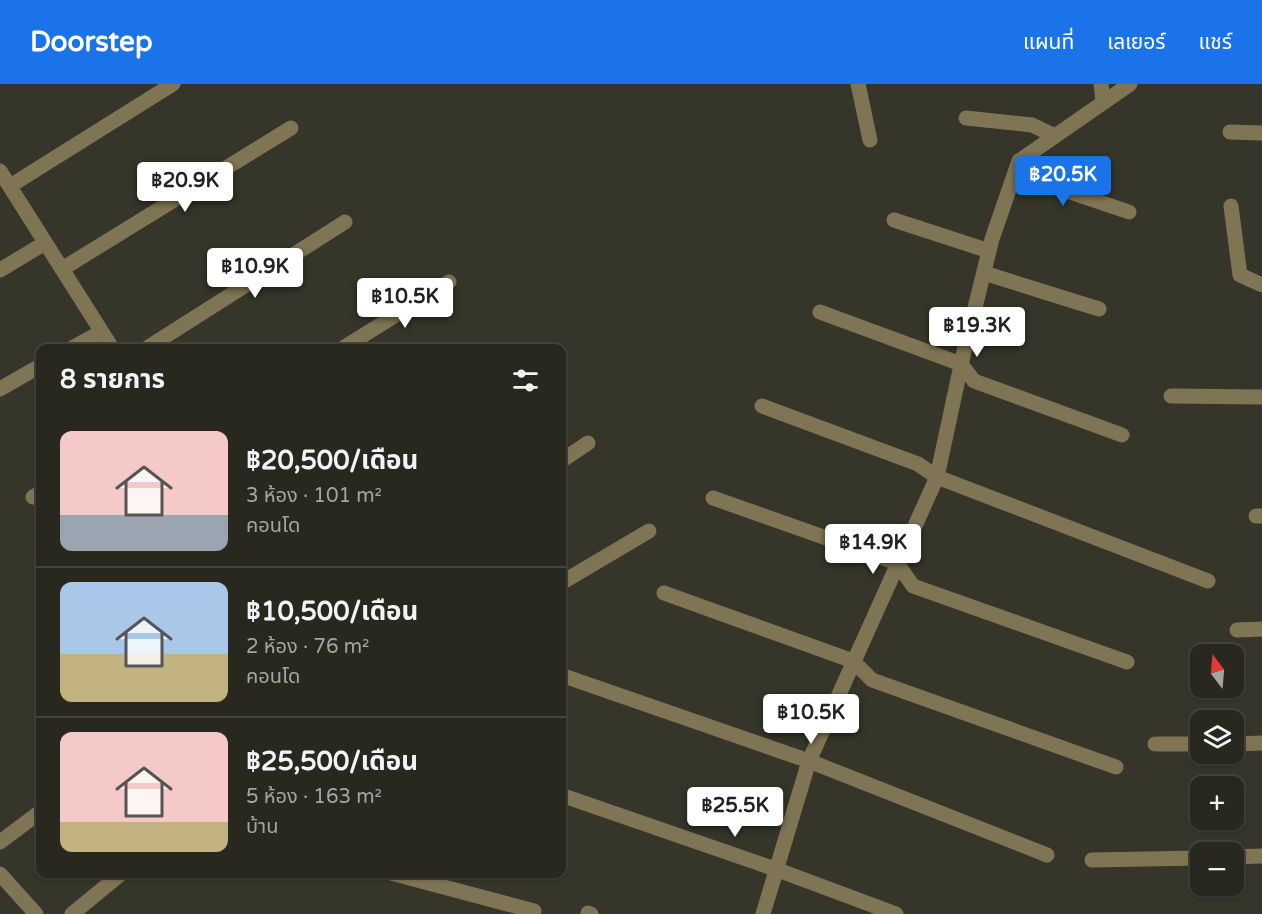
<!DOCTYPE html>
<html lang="th">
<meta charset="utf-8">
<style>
body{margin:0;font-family:"Varela Round","Noto Sans Thai",sans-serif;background:#303028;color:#f1f3f6;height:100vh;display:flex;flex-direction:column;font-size:22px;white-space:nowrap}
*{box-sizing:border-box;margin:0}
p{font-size:20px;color:#a5a6a4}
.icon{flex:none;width:33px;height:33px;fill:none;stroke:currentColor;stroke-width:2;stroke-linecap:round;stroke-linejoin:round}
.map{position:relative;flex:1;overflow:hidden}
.side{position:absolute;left:36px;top:260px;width:530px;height:534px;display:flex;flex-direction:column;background:#28281f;border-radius:12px;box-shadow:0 2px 4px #0004,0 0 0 2px #44443d}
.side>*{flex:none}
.needle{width:39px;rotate:344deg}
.tools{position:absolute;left:1190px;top:560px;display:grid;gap:12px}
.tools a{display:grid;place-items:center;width:54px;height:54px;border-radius:12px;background:#28281f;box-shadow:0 2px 4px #0004,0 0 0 2px #44443d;font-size:30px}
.price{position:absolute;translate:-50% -51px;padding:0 14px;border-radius:6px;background:#fff;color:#222;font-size:20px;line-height:39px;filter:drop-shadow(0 2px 3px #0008)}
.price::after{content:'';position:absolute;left:50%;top:36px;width:18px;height:14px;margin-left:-9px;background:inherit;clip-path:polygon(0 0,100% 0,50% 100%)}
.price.selected{background:#1a73e8;color:#fff}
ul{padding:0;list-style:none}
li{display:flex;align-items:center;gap:18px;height:150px;padding:0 24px}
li+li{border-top:2px solid #44443d}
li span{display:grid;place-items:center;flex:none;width:168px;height:120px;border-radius:12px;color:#555}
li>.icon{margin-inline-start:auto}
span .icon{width:72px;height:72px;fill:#fffc;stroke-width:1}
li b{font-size:26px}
h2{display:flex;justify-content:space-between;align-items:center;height:72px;padding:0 24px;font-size:26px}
header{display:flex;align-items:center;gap:36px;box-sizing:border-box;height:84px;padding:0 30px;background:#1a73e8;color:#fff}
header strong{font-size:28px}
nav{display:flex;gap:33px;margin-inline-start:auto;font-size:21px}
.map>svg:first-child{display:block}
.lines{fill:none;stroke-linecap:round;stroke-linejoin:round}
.minor{stroke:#7f7453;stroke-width:15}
</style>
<header>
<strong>Doorstep</strong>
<nav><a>แผนที่</a><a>เลเยอร์</a><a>แชร์</a></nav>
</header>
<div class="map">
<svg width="1262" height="830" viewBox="0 0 1262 830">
<rect width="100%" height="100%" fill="#353629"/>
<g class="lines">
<g class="minor">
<polyline points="858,0 870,56"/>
<polyline points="1101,0 1103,18"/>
<polyline points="966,34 1032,41 1055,52"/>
<polyline points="1230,48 1262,49"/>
<polyline points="1019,77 1049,101 1129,128"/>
<polyline points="0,87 112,264"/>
<polyline points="10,102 173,0"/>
<polyline points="1231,122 1240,191 1262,201"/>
<polyline points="894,136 989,167"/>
<polyline points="62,185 291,44"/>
<polyline points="0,186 45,159"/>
<polyline points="984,189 1099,225"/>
<polyline points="820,228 961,280 974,297 1122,351"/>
<polyline points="72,264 101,248"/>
<polyline points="147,264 345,138"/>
<polyline points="343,264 449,198"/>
<polyline points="0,305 40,282"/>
<polyline points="1171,312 1262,313"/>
<polyline points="762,322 918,380 937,393 1208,497"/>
<polyline points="561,377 588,359"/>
<polyline points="33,413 40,409"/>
<polyline points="713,414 897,479 913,502 1127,578"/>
<polyline points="1256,432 1262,432"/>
<polyline points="561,499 649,447"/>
<polyline points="664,509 853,577 872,596 1116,683"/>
<polyline points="1237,546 1262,545"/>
<polyline points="561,591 809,677 1047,771"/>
<polyline points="1155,660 1200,660"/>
<polyline points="1233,660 1262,659"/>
<polyline points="561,711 778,786 896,830"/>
<polyline points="0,758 40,728"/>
<polyline points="1233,773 1262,772"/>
<polyline points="1092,776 1200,774"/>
<polyline points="391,789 534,827"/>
<polyline points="0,790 36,830"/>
<polyline points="588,829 591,830"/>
<polyline points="72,830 122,789"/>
<polyline points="763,830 809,677 937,393 963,272 992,155 1019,77 1130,0"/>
</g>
</g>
</svg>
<div class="tools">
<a><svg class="needle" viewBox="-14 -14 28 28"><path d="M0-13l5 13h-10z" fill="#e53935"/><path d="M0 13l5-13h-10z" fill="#a5a6a4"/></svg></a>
<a><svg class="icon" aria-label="layers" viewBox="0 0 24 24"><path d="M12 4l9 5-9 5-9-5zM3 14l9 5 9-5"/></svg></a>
<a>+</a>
<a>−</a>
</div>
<b class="price selected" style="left:1063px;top:123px">฿20.5K</b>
<b class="price" style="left:185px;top:129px">฿20.9K</b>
<b class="price" style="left:255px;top:215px">฿10.9K</b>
<b class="price" style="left:405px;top:245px">฿10.5K</b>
<b class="price" style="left:977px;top:274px">฿19.3K</b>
<b class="price" style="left:873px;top:491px">฿14.9K</b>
<b class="price" style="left:811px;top:661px">฿10.5K</b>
<b class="price" style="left:735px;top:754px">฿25.5K</b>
<section class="side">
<h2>8 รายการ<svg class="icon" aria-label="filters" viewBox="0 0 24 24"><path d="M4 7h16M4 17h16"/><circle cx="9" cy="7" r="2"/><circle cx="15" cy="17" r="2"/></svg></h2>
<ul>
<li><span style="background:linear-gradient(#f6c9c9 70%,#9aa5b1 0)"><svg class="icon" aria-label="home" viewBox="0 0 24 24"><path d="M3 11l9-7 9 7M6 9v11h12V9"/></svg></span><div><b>฿20,500/เดือน</b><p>3 ห้อง · 101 m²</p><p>คอนโด</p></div></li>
<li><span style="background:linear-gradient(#a9c7e8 60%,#c2b280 0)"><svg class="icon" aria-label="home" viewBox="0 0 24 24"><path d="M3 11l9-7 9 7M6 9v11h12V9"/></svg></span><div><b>฿10,500/เดือน</b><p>2 ห้อง · 76 m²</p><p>คอนโด</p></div></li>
<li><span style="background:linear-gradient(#f6c9c9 75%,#c2b280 0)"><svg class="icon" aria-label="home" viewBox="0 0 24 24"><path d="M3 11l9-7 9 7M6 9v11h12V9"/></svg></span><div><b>฿25,500/เดือน</b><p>5 ห้อง · 163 m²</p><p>บ้าน</p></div></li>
</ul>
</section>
</div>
